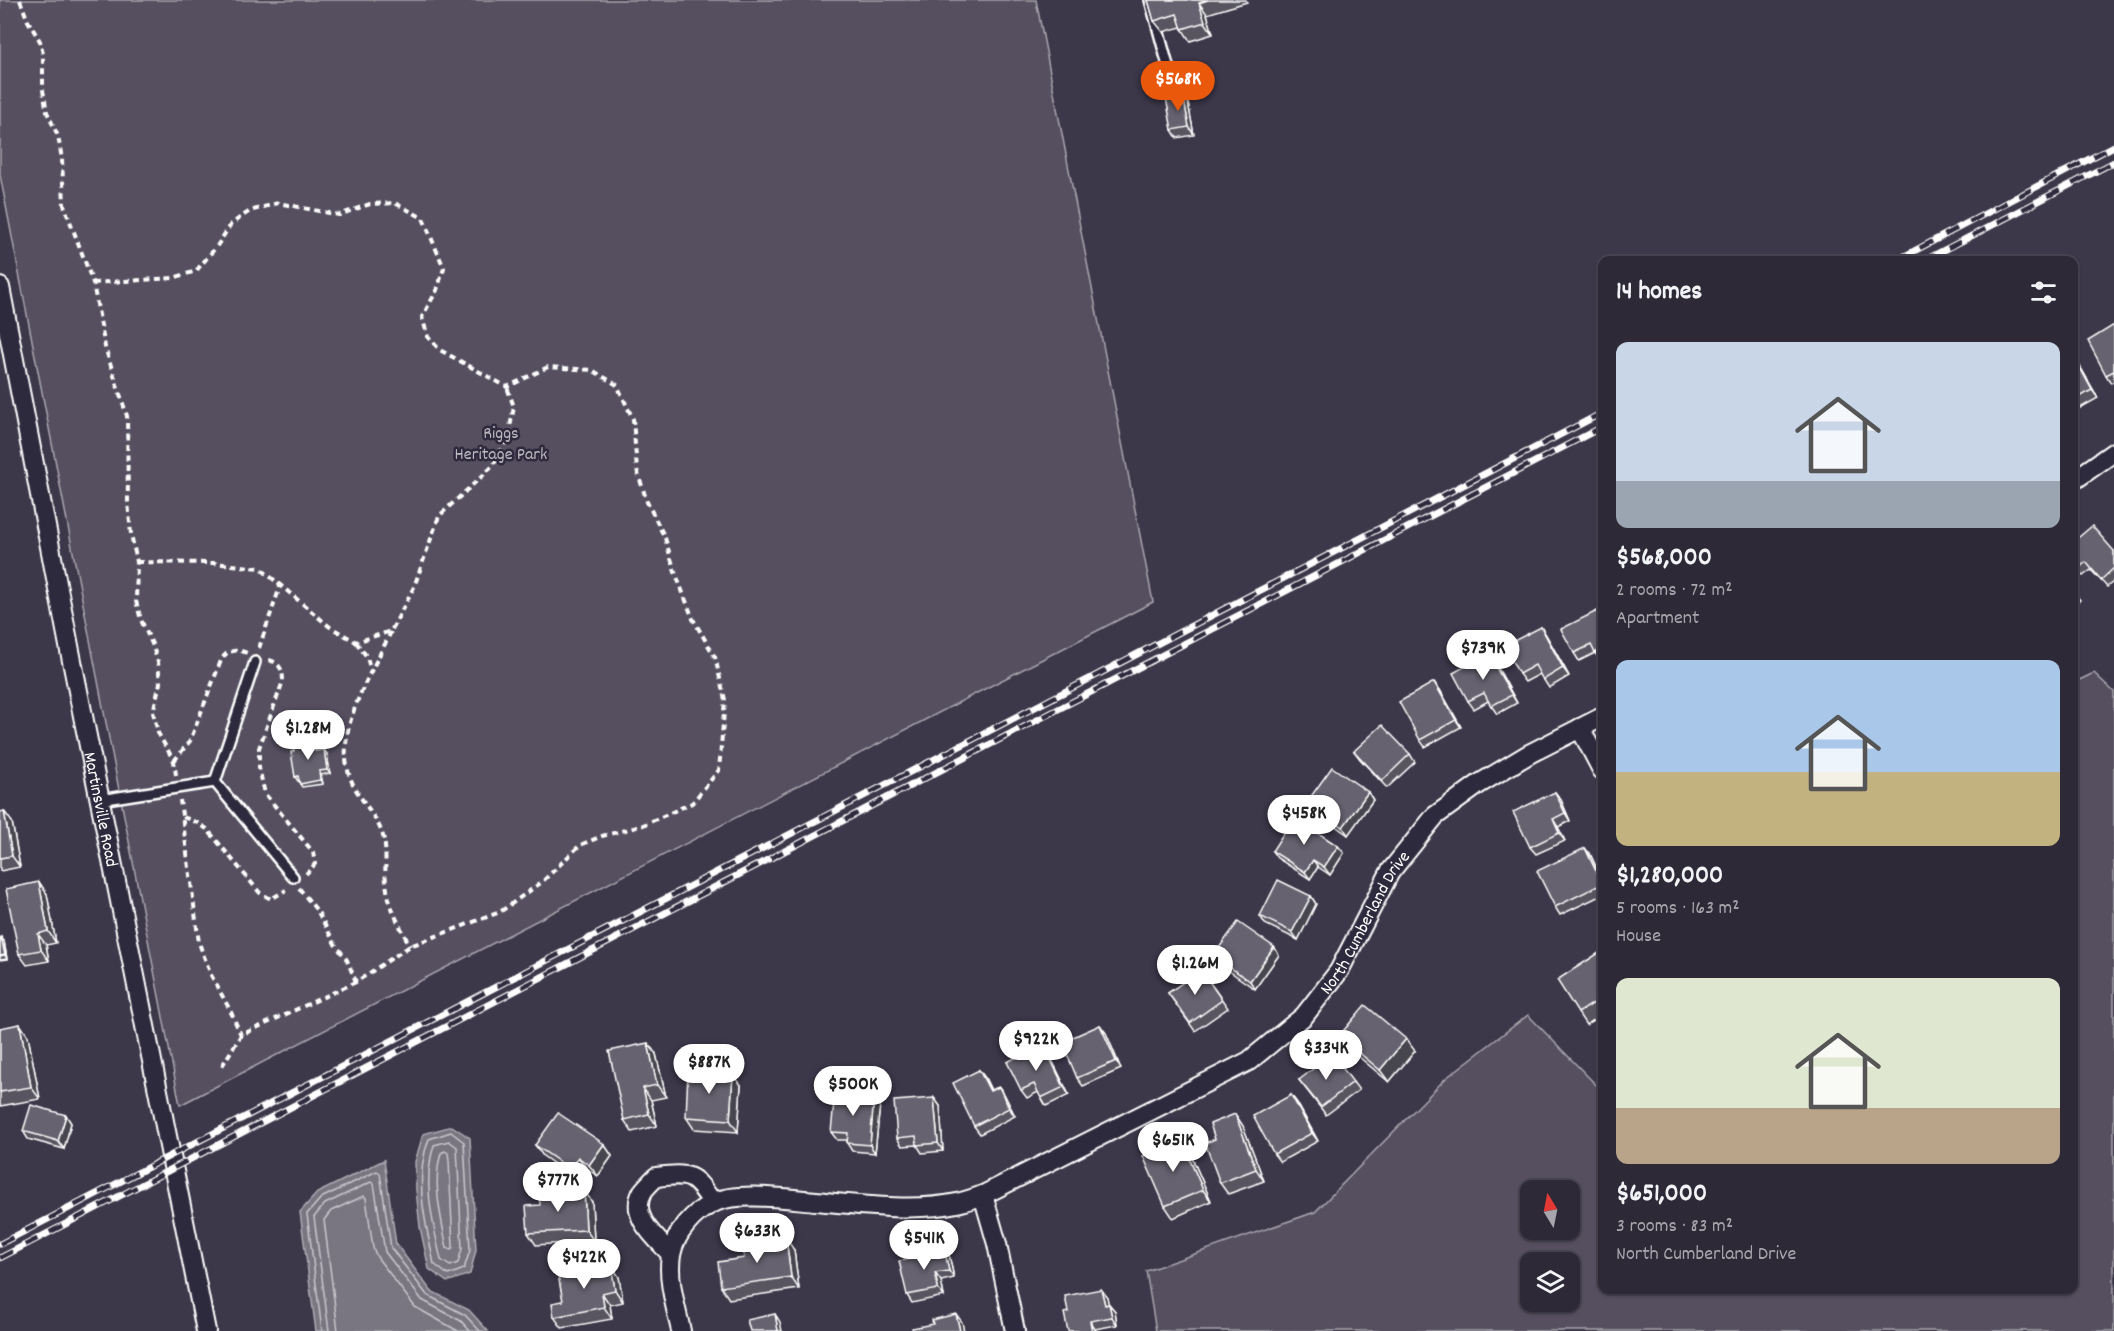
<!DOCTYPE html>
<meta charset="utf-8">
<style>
body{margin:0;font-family:Dekko,sans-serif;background:#393542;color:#f1f3f6;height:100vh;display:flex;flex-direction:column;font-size:22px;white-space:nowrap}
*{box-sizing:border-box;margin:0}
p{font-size:20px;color:#a7a6ad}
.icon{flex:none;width:33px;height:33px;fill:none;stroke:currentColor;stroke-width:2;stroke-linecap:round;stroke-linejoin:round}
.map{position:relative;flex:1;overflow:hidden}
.panel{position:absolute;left:1598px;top:256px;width:480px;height:1038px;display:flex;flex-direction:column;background:#2d2937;border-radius:12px;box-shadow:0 2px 4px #0004,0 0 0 2px #484552}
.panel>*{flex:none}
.needle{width:39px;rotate:350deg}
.fabs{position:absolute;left:1520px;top:1180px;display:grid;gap:12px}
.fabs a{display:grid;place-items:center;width:60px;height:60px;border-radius:12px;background:#2d2937;box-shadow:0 2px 4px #0004,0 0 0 2px #484552;font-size:30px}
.price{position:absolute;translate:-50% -51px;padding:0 14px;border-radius:21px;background:#fff;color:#222;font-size:20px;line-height:39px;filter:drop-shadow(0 2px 3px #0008)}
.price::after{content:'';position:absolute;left:50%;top:36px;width:18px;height:14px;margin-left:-9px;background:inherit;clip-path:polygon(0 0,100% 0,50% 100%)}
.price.current{background:#ea580c;color:#fff}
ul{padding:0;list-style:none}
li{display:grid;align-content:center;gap:12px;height:318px;padding:0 18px}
li span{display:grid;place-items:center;height:186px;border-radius:12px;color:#555}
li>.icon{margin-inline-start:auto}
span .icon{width:108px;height:108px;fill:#fffc;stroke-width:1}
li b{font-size:26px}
h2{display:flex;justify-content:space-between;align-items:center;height:72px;padding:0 18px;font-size:26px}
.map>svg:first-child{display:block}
.green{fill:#555060;stroke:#aaa8b0;stroke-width:1.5;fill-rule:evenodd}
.water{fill:#797682;stroke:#afadb4;stroke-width:1.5}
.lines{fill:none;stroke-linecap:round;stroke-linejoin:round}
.shore{stroke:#c9c8cd;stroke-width:1.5}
.lane-casing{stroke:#fff;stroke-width:14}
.street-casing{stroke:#fff;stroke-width:22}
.path{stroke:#fff;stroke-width:4;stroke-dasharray:6 4.5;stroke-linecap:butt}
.lane{stroke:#2f2a3d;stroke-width:9}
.street{stroke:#2f2a3d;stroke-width:18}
.rail-casing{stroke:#fff;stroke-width:7}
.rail{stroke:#2f2a3d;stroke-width:4.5;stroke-dasharray:14;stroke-linecap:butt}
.wall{fill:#585460;stroke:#fff;stroke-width:1.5}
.shaded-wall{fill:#47454e;stroke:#fff;stroke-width:1.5}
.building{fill:#666270;stroke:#fff;stroke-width:1.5}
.labels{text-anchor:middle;stroke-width:5;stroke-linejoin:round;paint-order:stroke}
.park-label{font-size:18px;fill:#bbb9bf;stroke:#2f2a3d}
.street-label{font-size:18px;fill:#fff;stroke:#2f2a3d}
</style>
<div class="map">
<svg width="2114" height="1331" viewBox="0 0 2114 1331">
<rect width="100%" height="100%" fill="#3c3749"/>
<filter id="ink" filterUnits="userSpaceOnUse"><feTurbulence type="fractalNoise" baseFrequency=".0167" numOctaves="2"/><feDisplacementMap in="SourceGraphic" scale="12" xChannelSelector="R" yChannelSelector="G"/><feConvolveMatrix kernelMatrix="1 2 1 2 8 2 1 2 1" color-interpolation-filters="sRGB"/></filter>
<g filter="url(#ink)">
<g class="green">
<polygon points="0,0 1036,0 1153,602 180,1105 0,175"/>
<path d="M2094 673 2114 692V1331H1156L1146 1271 1315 1212 1446 1078 1528 1015 1602 1091V1290H2073V683ZM1530 1191H1569V1230H1530ZM1530 1263H1569V1302H1530Z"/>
</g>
<g class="water">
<polygon points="452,1126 470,1138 476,1250 470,1274 447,1282 429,1269 420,1227 416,1190 415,1162 423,1134"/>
<polygon points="384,1160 396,1244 431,1291 469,1310 488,1331 316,1331 300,1212 317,1193"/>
</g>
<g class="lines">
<g class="shore">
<path d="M451 1132 464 1142 470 1250 464 1269 448 1275 434 1264C426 1224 413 1179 429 1139Z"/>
<path d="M449 1141 457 1147 462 1249 458 1263 450 1266 441 1260C433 1224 422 1182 434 1145Z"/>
<path d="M445 1151 448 1153 449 1161 453 1247 451 1250 447 1248C441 1218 432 1183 441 1153Z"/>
<polyline points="322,1331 307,1214 321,1198 377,1171 380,1173 391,1248 427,1295 465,1315 480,1331"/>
<polyline points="329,1331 314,1217 325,1204 371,1182 374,1184 385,1252 422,1300 461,1321 470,1331"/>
<polyline points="338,1331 324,1220 331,1211 364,1196 366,1198 373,1248 377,1257 415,1307 458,1331"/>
</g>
<defs>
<g id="lane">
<polyline points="1150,0 1173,84"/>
<polyline points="255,662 215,782 293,877"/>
<polyline points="100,800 215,782"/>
</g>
<g id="street">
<path id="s1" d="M0 287 70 651 206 1331"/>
<polyline points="2073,481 2114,452"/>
<polyline points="1580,728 1602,770"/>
<polyline points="983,1195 997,1244 1015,1331"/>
<path d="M671 1254C656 1238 628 1216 643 1191 647 1186 652 1181 656 1177 691 1173 693 1174 713 1203"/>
<path id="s2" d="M681 1331C676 1307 667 1280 671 1255 675 1233 694 1212 713 1203 736 1191 790 1199 816 1201 859 1205 915 1212 957 1203 966 1201 975 1198 983 1195L1249 1061 1304 1016 1339 971 1390 872 1435 816 1479 784 1529 754 1602 717"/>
</g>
</defs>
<use href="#lane" class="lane-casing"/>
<use href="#street" class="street-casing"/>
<g class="path">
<polyline points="20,0 28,21 40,41 43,54 43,90 47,112 58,136 62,159 64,205 93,283 105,347 127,416 128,502 131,534 137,562 136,601 141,620 152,644 158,662 160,683 153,712 158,733 174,761 176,775"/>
<polyline points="93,283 173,278 196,271 217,246 231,224 250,211 278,203 339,215 370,204 395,203 423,218 444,268 437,290 422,317 428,337 440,350 507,387 548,367 592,370 617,385 633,419 637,470 647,502 665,538 675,572 693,619 715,657 725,700 719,770 692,803 641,826 602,836 580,845 542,882 500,912 410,946 356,982 241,1035 230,1010 211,975 199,943 180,800"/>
<polyline points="137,562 213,563 260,568 330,627 356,642 391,631 414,587 439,516 493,466 508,437 514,407 507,387"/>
<path d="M391 632C371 674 333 731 350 777 357 797 375 813 382 833 388 849 384 865 386 882 388 906 400 926 410 946"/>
<polyline points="356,642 367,657 371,672"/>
<polyline points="259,648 281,584"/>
<path d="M269 660C280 663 283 670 283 681L259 748V768L265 794 313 852 315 864 306 874"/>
<polyline points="174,761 190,741 222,658 228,652 239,650 247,653"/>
<polyline points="183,817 196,822 207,829 260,893 271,899 286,890"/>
<polyline points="299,888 318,912 335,944 347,960 356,982"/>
<polyline points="222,1066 241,1035"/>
</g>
<use href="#lane" class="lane"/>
<use href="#street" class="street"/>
<defs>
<g id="rail">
<polyline points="1895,261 2114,146"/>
<polyline points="1923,261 2114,162"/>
<polyline points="0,1244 1602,413"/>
<polyline points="0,1258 1602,427"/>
</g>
</defs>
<use href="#rail" class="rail-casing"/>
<use href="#rail" class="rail"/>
</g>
<g class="wall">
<polygon points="1148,0 1246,0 1247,2 1207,14 1213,34 1190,41 1181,27 1163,32 1154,21"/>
<polygon points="1183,95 1188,103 1194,135 1177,138 1172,130"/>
<polygon points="2114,325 2114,381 2111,383 2106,375"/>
<polygon points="2073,355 2098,398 2073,412"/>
<polygon points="2073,542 2114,551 2114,581 2107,587 2091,570 2083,576 2073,565"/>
<polygon points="2073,591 2080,600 2073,607"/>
<polygon points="1602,619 1602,660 1600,660 1595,653 1579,661 1574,653"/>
<polygon points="1541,627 1546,635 1569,676 1549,688 1540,674 1525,682 1519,674"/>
<polygon points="1488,654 1494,661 1517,703 1497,714 1488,701 1474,709 1468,701"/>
<polygon points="1440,690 1461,727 1425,747 1420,740"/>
<polygon points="315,741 317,751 324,750 327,754 330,773 321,775 323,784 302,787 300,784 299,780 298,781 295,777 294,751"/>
<polygon points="1354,751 1410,754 1415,762 1387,788 1360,759"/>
<polygon points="1368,792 1373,800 1348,835 1313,810 1307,802"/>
<polygon points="1555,792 1561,800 1570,821 1558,827 1565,841 1536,854 1530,847"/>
<polygon points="0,812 12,822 20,867 0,871"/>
<polygon points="1338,846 1344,853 1330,875 1318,867 1310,879 1277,858 1272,851"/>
<polygon points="1585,848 1591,856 1602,880 1602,895 1560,915 1555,907"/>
<polygon points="39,882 47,894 56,943 46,945 49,961 27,965 19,954"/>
<polygon points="1311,896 1316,904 1298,940 1265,924 1260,916"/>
<polygon points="0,938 4,941 7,959 0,960"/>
<polygon points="1274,947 1279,955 1255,989 1219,964 1213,956"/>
<polygon points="1602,951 1602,1015 1586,1025 1578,1013"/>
<polygon points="1201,970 1228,1008 1195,1031 1168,993"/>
<polygon points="1100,1025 1106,1033 1121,1069 1083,1086 1077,1078"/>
<polygon points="0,1028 28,1036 40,1099 0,1106"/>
<polygon points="1339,1036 1415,1051 1389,1082 1347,1047"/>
<polygon points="1048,1052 1069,1095 1046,1106 1038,1092 1027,1098 1021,1090"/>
<polygon points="656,1054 666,1097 651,1100 657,1126 632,1132 624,1120"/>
<polygon points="979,1070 985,1078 991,1090 999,1087 1004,1094 1015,1116 980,1134 974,1126"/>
<polygon points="1299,1080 1353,1082 1359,1090 1326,1115"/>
<polygon points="741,1085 738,1132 694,1129 686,1117"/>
<polygon points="1291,1095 1297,1103 1318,1141 1280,1162 1274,1154"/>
<polygon points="874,1096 880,1104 875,1153 852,1151 847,1143 847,1140 837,1140 831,1132"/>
<polygon points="934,1098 940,1106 943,1151 922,1153 917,1145 902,1146 897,1138"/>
<polygon points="1235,1114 1243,1126 1264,1181 1228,1194 1220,1183 1215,1139"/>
<polygon points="66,1115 71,1123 64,1149 28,1139 23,1131"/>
<polygon points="604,1144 612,1156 598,1176 587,1169 578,1181 543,1156 535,1145"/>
<polygon points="1189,1151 1211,1201 1173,1218 1165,1206"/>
<polygon points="592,1202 594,1241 536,1245 528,1233"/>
<polygon points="794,1250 799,1289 729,1299 721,1287"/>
<polygon points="949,1255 954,1278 941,1281 944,1296 912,1303 907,1295"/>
<polygon points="611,1265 619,1277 623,1302 610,1305 612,1319 562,1328 554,1317 563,1301"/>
<polygon points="1101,1289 1107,1297 1108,1304 1109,1304 1115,1311 1117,1325 1095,1329 1068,1312"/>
</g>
<g class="shaded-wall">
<polygon points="1199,3 1207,14 1213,34 1205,22"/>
<polygon points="1183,95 1188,103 1194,135 1189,127"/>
<polygon points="2073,355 2077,361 2098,398 2092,390"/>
<polygon points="1541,627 1546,635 1569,676 1563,668"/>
<polygon points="1488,654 1494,661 1517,703 1512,695"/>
<polygon points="1434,682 1440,690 1461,727 1456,720"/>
<polygon points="313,737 315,741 318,755 315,751"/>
<polygon points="324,750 327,754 330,773 327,770"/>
<polygon points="319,771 321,775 323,784 320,780"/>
<polygon points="1368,792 1373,800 1348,835 1343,827"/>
<polygon points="1555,792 1561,800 1570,821 1565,813"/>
<polygon points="4,811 12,822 20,867 12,856"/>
<polygon points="1553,819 1558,827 1565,841 1559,833"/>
<polygon points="1338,846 1344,853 1330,875 1324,867"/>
<polygon points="1585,848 1591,856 1602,880 1602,883"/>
<polygon points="1313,860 1318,867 1310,879 1305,872"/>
<polygon points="39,882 47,894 56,943 48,931"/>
<polygon points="1311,896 1316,904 1298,940 1292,932"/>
<polygon points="38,934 46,945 49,961 41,950"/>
<polygon points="1,937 4,941 7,959 5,955"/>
<polygon points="1274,947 1279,955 1255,989 1250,981"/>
<polygon points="20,1024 28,1036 40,1099 31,1087"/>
<polygon points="1100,1025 1106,1033 1121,1069 1116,1061"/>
<polygon points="1406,1039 1415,1051 1389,1082 1380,1070"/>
<polygon points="648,1043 656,1054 666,1097 657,1085"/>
<polygon points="1043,1044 1048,1052 1069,1095 1064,1087"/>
<polygon points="979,1070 985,1078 995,1099 990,1091"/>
<polygon points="733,1074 741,1085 738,1132 730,1120"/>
<polygon points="999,1087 1004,1094 1015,1116 1009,1108"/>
<polygon points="643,1088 651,1100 657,1126 649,1114"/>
<polygon points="1291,1095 1297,1103 1318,1141 1312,1133"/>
<polygon points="874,1096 880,1104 875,1153 870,1145"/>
<polygon points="934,1098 940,1106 943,1151 938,1143"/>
<polygon points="1235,1114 1243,1126 1264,1181 1256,1169"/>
<polygon points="66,1115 71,1123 64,1149 58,1141"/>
<polygon points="1181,1140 1189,1151 1211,1201 1203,1190"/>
<polygon points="604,1144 612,1156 598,1176 589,1165"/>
<polygon points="578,1157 587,1169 578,1181 570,1169"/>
<polygon points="584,1190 592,1202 594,1241 586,1230"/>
<polygon points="786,1238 794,1250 799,1289 791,1277"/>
<polygon points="944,1248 949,1255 954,1278 949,1271"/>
<polygon points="611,1265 619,1277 623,1302 615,1290"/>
<polygon points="935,1273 941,1281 944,1296 938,1289"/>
<polygon points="1101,1289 1107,1297 1110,1312 1105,1305"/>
<polygon points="602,1293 610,1305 612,1319 604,1307"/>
<polygon points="1109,1304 1115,1311 1117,1325 1112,1317"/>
<polygon points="775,1314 780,1322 782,1331 778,1331"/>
<polygon points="956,1314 962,1322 964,1331 960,1331"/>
<polygon points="1090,1321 1095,1329 1096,1331 1092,1331"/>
</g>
<g class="building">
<polygon points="1148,0 1208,0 1199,3 1205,22 1182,29 1177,14 1154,21"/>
<polygon points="1183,95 1189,127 1172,130 1166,98"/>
<polygon points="2114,325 2114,371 2106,375 2088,341"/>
<polygon points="2073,355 2092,390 2073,401"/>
<polygon points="2092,526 2114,551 2114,568 2101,580 2086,562 2078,569 2073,563 2073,542"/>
<polygon points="1597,611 1602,621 1602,649 1595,653 1591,645 1574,653 1561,629"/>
<polygon points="1541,627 1563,668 1543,680 1535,665 1519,674 1504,646"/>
<polygon points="1488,654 1512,695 1491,706 1484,693 1468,701 1453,673"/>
<polygon points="1434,682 1456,720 1420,740 1399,702"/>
<polygon points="1382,725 1410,754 1382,781 1354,751"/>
<polygon points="313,737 315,751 324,750 327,770 319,771 320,780 300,784 298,776 295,777 291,752 294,751 292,741"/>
<polygon points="1332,767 1368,792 1343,827 1307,802"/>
<polygon points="1555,792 1565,813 1553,819 1559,833 1530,847 1513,812"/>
<polygon points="4,811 12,856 0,858 0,812"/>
<polygon points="1294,817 1338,846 1324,867 1313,860 1305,872 1272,851"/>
<polygon points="1585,848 1602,884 1555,907 1537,871"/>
<polygon points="1278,880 1311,896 1292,932 1260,916"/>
<polygon points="39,882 48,931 38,934 41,950 19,954 6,889"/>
<polygon points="1238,922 1274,947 1250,981 1213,956"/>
<polygon points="1,937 5,955 0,956 0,938"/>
<polygon points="1602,951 1602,998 1578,1013 1557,980"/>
<polygon points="1201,970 1222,1000 1190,1023 1168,993"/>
<polygon points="1365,1005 1406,1039 1380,1070 1339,1036"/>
<polygon points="20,1024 31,1087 0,1092 0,1028"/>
<polygon points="1100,1025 1116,1061 1077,1078 1062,1042"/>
<polygon points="648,1043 657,1085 643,1088 649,1114 624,1120 609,1051"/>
<polygon points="1043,1044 1064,1087 1041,1098 1034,1084 1021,1090 1007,1062"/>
<polygon points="1332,1054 1353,1082 1321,1107 1299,1080"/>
<polygon points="979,1070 990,1091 999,1087 1009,1108 974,1126 953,1083"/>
<polygon points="688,1071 733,1074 730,1120 686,1117"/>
<polygon points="835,1092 874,1096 870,1145 847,1143 848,1133 831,1132"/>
<polygon points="1291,1095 1312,1133 1274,1154 1253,1116"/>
<polygon points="934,1098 938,1143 917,1145 916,1136 897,1138 894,1101"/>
<polygon points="31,1105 66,1115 58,1141 23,1131"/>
<polygon points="558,1113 604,1144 589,1165 578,1157 570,1169 535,1145"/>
<polygon points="1235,1114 1256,1169 1220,1183 1205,1143 1215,1139 1210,1124"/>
<polygon points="1181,1140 1203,1190 1165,1206 1143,1156"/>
<polygon points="584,1190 586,1230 528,1233 526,1206 540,1205 539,1193"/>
<polygon points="786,1238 791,1277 721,1287 718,1262 744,1258 743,1244"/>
<polygon points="944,1248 949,1271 935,1273 938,1289 907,1295 899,1261 920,1257 919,1253"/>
<polygon points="611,1265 615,1290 602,1293 604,1307 554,1317 552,1303 563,1301 558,1275"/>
<polygon points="1101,1289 1105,1305 1109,1304 1112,1317 1090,1321 1092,1331 1068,1331 1064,1313 1068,1312 1065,1296"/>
<polygon points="775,1314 778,1331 750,1331 747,1320"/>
<polygon points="956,1314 960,1331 913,1331 912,1328 933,1324 932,1320"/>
</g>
</g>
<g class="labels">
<g class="park-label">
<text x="501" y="438">Riggs<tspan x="501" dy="21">Heritage Park</tspan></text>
</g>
<g class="street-label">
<text dy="6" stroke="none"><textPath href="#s1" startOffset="532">Martinsville Road</textPath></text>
<text dy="6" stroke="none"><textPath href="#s2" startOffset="900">North Cumberland Drive</textPath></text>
</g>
</g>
</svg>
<div class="fabs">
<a><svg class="needle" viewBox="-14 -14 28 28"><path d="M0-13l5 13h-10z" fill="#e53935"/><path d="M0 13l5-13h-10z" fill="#a7a6ad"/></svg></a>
<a><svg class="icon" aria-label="layers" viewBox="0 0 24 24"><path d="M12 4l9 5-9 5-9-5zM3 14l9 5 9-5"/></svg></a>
</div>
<b class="price current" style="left:1178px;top:112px">$568K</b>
<b class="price" style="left:1483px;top:681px">$739K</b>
<b class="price" style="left:308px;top:761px">$1.28M</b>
<b class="price" style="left:1304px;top:846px">$458K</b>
<b class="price" style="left:1195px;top:996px">$1.26M</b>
<b class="price" style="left:1036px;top:1072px">$922K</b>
<b class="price" style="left:1326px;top:1081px">$334K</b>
<b class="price" style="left:709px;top:1095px">$887K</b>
<b class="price" style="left:853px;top:1117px">$500K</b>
<b class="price" style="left:1173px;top:1173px">$651K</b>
<b class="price" style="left:558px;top:1213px">$777K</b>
<b class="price" style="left:757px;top:1264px">$633K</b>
<b class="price" style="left:924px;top:1271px">$541K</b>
<b class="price" style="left:584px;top:1290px">$422K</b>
<section class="panel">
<h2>14 homes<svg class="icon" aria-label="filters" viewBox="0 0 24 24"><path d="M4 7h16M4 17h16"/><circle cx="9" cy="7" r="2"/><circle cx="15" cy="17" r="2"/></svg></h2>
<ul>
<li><span style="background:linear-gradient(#c9d6e8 75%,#9aa5b1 0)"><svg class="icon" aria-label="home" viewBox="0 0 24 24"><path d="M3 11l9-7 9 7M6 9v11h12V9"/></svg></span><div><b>$568,000</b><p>2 rooms · 72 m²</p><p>Apartment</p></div></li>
<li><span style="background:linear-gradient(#a9c7e8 60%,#c2b280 0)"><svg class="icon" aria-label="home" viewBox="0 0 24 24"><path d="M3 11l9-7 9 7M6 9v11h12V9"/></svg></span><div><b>$1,280,000</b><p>5 rooms · 163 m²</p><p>House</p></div></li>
<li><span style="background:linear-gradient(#dfe7d0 70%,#b9a48a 0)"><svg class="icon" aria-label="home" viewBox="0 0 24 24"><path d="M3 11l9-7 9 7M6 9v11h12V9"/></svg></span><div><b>$651,000</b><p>3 rooms · 83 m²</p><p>North Cumberland Drive</p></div></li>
</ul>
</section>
</div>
